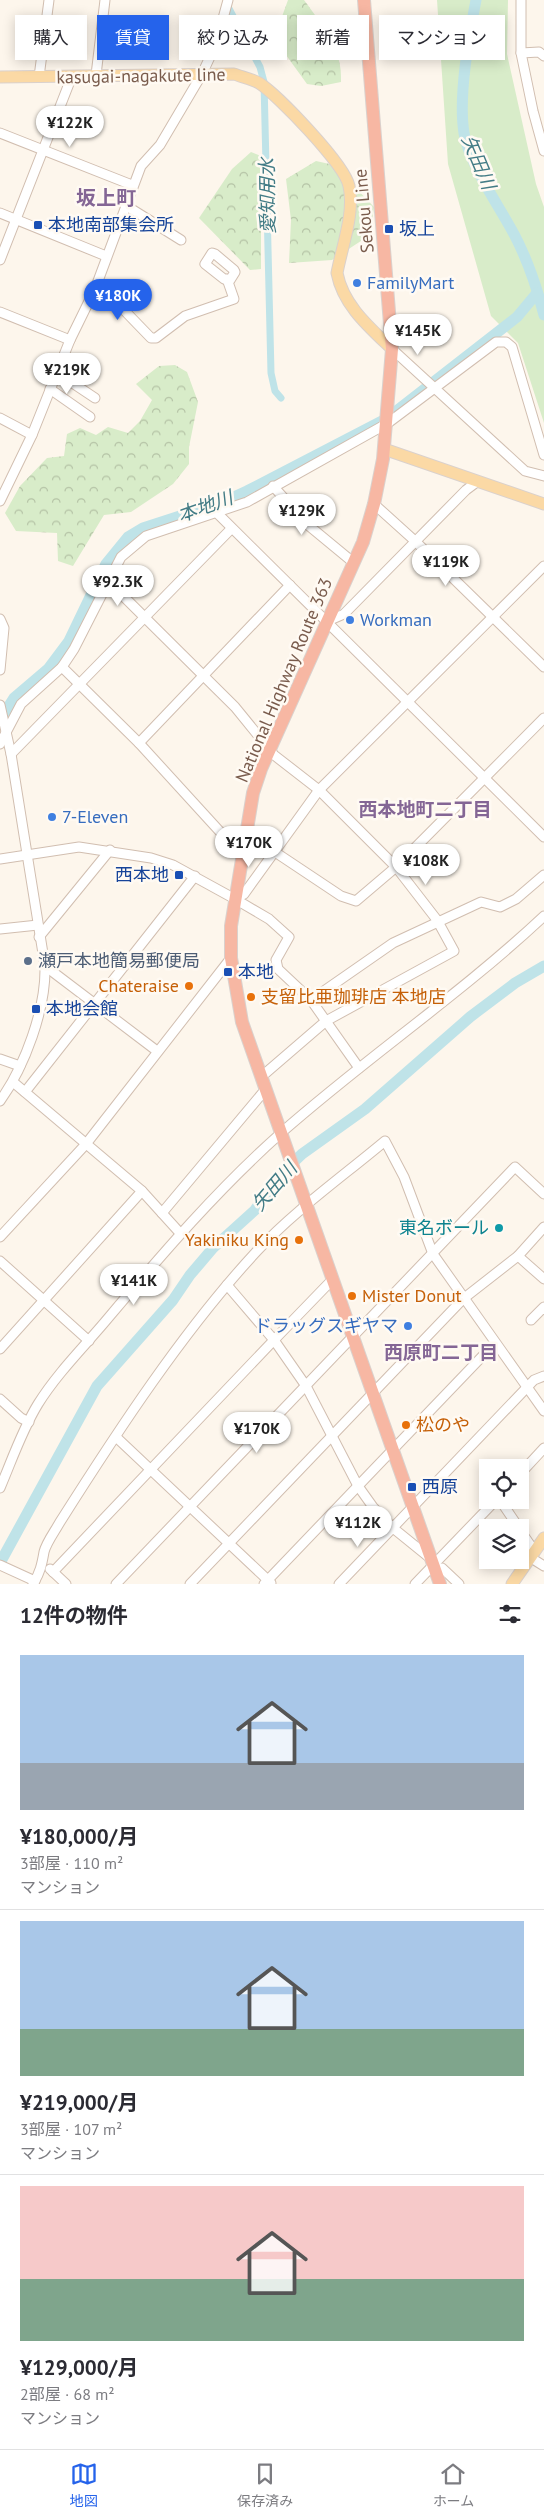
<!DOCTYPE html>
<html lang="ja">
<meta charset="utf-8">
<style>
body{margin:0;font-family:"PT Sans","Noto Sans JP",sans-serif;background:#f2f2f3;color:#2b2b33;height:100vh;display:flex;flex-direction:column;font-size:19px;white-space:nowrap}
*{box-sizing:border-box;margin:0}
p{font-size:16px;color:#7c7c81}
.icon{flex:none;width:28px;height:28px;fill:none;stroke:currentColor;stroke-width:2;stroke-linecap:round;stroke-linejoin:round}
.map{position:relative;height:1584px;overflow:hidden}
.sheet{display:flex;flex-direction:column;background:#fff;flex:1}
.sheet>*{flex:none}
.banner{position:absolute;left:15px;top:15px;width:515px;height:45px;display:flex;gap:10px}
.buttons{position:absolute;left:479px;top:1459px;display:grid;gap:10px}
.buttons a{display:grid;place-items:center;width:50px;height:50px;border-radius:0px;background:#fff;box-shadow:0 2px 12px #0003;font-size:25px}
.price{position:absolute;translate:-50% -42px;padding:0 11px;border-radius:18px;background:#fff;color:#222;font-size:16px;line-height:32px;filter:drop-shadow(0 1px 2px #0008)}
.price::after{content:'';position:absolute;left:50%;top:30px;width:15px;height:11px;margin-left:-8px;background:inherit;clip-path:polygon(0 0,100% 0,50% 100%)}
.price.active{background:#2563eb;color:#fff}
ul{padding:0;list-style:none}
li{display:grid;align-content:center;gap:10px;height:265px;padding:0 20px}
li+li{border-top:1px solid #e1e1e2}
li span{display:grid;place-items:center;height:155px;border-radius:0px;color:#555}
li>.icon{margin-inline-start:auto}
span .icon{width:90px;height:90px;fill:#fffc;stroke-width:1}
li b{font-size:21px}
h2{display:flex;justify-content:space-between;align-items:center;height:60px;padding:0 20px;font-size:21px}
.chip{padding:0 18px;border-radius:0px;background:#fff;box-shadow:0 2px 12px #0003;font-size:18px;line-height:45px}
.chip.active{background:#2563eb;color:#fff}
.tab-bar{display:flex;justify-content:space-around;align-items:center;height:70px;border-top:1px solid #e1e1e2;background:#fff;font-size:14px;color:#7c7c81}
.tab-bar a{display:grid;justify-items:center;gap:2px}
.tab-bar .active{color:#2563eb}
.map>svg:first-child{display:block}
.green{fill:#d8ecc9}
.forest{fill:url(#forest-crowns)}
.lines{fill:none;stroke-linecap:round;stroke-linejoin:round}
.canal{stroke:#bfe3e8;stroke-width:7}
.river{stroke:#bfe3e8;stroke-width:11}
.minor-casing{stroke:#d1beb0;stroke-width:11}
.major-casing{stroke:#dad1cd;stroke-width:13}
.highway-casing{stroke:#dad1cd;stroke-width:14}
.minor{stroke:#fff;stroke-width:9}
.major{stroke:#fbd9a5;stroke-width:11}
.highway{stroke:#f7b7a3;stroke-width:12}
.transit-dot{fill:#1a4fb4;stroke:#fffaf3;stroke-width:2}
.shop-dot{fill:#3f7fe0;stroke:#fffaf3;stroke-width:2}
.service-dot{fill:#5c6f8a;stroke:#fffaf3;stroke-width:2}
.food-dot{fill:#e8710a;stroke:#fffaf3;stroke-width:2}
.culture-dot{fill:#0f9aa8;stroke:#fffaf3;stroke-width:2}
.labels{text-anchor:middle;stroke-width:5;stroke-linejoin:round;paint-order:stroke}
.street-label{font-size:18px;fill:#7a5c4d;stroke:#fffaf3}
.transit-label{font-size:18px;fill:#164399;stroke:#fffaf3;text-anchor:start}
.shop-label{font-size:18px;fill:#366cbe;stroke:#fffaf3;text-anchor:start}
.service-label{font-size:18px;fill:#4e5e75;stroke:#fffaf3;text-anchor:start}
.food-label{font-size:18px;fill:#c56008;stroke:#fffaf3;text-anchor:start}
.culture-label{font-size:18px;fill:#0d838f;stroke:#fffaf3;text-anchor:end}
.water-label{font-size:19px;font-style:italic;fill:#437c86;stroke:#fffaf3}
.neighbourhood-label{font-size:19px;font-weight:bold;fill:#846695;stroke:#fffaf3}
.quarter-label{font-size:20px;font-weight:bold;fill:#846695;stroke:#fffaf3}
</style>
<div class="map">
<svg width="544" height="1584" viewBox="0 0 544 1584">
<defs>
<pattern id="forest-crowns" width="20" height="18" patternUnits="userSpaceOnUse" patternTransform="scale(1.25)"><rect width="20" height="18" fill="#d8ecc9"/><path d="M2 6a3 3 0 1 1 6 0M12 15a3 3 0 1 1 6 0" fill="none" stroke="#b4c2a5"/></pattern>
</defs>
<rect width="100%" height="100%" fill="#fdf6ec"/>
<polygon class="green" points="437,0 508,0 507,54 536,184 544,207 544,423 518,343 491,316 448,164"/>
<g class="forest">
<path d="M288 0H304C323 26 343 49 341 82L321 86 307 84 286 55 280 22Z"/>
<polygon points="251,152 261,156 261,269 250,270 199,218 232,169"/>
<polygon points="316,161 334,165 374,207 370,235 332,260 289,263 291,220 286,179"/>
<polygon points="175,365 187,372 198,402 189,447 189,464 173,484 131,512 104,515 73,566 58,561 57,533 16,531 5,513 20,486 47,458 64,456 67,434 80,428 96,435 108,427 128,433 140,421 152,400 136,384 159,366"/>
</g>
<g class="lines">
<polyline class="canal" points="226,3 260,67 264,82 271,373 275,391 281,398"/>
<g class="river">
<path d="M476 0C469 37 458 96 464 133 469 164 500 207 515 236 528 261 537 288 544 315"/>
<polyline points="0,720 14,698 48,669 69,641 106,564 128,537 143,528 223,502 247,491 386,419 517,317 537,293"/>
<polyline points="0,1563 97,1386 173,1300 190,1275 213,1248 255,1210 278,1177 302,1154 365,1109 470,1017 515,983 544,966"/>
</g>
<defs>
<g id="minor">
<polyline points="521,0 521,53 533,111 544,151"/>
<polyline points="521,53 539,52 544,56"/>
<polyline points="96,75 105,0"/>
<polyline points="39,77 49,0"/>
<polyline points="0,133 132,185"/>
<polyline points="125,205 181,240"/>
<polyline points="0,213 106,256"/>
<polygon points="212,253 215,254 234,270 235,272 230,280 224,279 205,264"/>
<polyline points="0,260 72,76"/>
<polyline points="94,291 121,307 151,338 156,338 185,316 234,299 227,279"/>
<polyline points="0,312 70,340"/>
<polyline points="392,349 525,471 544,476"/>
<polyline points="58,369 71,382 95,398"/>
<polyline points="50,389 90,417"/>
<polyline points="0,418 32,435"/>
<polyline points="273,486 308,525 354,563"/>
<polyline points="0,501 32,435 70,340 95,289 141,166 160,145 202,74 216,44 228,0"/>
<polyline points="374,504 415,541 544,667"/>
<polyline points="216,512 544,837"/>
<polyline points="108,581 235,707 274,755 319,790 396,867 437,920 454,951 326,1021 261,1077"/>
<polyline points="0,619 4,628 0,670"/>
<polyline points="328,621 344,614 466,490 478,481"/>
<polyline points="62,667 139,743 233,846 244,851"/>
<path d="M0 705 11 754 45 966C46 1009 25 1066 0 1101"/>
<polyline points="139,743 290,585"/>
<polyline points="0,744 21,704 62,667 74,649 121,557 146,536 247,502 388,423 496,342 506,342 512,347 544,455"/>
<polyline points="11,754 231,529"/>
<polyline points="275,852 341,896 356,901 396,867 544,718"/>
<polyline points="0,859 79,847 151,858 173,865 235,899 269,919 289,937 276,960 278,969 311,1000 359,1068"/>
<polyline points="235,899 244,894 319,790 544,566"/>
<polyline points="0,929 38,925"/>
<polyline points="39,937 110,850"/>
<polyline points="45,966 157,1051"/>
<polyline points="311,1000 393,943 481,902 500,907 516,899 544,875"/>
<polyline points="0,1059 20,1066"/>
<polyline points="13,1082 142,1191 180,1233"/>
<polyline points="25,1092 195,876"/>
<polyline points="162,1213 265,1090"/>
<polyline points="0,1237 86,1144 231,958"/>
<polyline points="518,1256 544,1279"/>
<polyline points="0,1261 89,1341"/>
<polyline points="227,1285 274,1340 332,1280"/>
<polyline points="531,1320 544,1307"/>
<polyline points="0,1349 142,1191"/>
<polyline points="0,1399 21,1418 29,1422"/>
<polyline points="116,1437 271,1583"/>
<polyline points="520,1474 544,1448"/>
<path d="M0 1488C12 1460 22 1430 38 1404 58 1372 85 1346 109 1317 163 1253 218 1189 281 1133 367 1057 461 994 544 916"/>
<polyline points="500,1500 519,1528"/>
<polyline points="520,1530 535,1552"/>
<polyline points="536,1561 544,1566"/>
<polyline points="0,1565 35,1581"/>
<polyline points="50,1569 66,1584"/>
<polyline points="435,1571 442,1568 459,1584"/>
<polyline points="53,1572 274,1340 306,1386 358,1486 373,1507 393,1528 430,1558"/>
<path d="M33 1584C40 1573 42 1564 44 1552 46 1543 55 1531 60 1522 117 1432 183 1331 256 1252 294 1211 342 1177 385 1141L404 1177 433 1254 544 1411"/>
<polyline points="116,1584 515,1167 544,1194"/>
<polyline points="190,1584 463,1299 518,1256 544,1227"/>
<polyline points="264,1584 495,1343"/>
<polyline points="339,1584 534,1380 544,1376"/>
<polyline points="415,1584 496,1500"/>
</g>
<g id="major">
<path d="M0 77 234 74C242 77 252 79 259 83 278 95 345 165 349 186 355 213 342 246 337 273 343 305 369 327 392 349"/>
<polyline points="384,449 544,504"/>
<polyline points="512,1584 544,1538"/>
</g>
<polyline id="highway" points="364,0 392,349 383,459 374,504 363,542 261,769 253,793 231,926 231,958 242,1022 440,1584"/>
</defs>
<use href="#minor" class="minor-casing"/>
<use href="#major" class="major-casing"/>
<use href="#highway" class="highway-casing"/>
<use href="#minor" class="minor"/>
<use href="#major" class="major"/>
<use href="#highway" class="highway"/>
</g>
<g class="transit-dot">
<rect x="33" y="220" width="10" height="10" rx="2.5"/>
<rect x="384" y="224" width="10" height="10" rx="2.5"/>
<rect x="174" y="870" width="10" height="10" rx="2.5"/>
<rect x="223" y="967" width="10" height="10" rx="2.5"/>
<rect x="31" y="1004" width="10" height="10" rx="2.5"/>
<rect x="407" y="1482" width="10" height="10" rx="2.5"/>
</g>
<g class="shop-dot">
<circle cx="357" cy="283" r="5"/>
<circle cx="350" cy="620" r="5"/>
<circle cx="52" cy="817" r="5"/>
<circle cx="408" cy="1326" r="5"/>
</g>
<circle class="service-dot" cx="28" cy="961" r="5"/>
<g class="food-dot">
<circle cx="189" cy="986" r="5"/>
<circle cx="251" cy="997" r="5"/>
<circle cx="299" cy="1240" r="5"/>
<circle cx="352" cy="1296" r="5"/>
<circle cx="406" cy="1425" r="5"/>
</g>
<circle class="culture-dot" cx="499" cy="1228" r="5"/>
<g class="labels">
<g class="street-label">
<text transform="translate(141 76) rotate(-1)" y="6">kasugai-nagakute line</text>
<text transform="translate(364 211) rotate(-95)" y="6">Sekou Line</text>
<text transform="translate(284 680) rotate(-67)" y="6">National Highway Route 363</text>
</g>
<g class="transit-label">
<text x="48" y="231">本地南部集会所</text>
<text x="399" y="235">坂上</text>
<text x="169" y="881" text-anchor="end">西本地</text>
<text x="238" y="978">本地</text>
<text x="46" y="1015">本地会館</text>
<text x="422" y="1493">西原</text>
</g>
<g class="shop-label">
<text x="367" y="289">FamilyMart</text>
<text x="360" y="626">Workman</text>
<text x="62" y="823">7-Eleven</text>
<text x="398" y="1332" text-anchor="end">ドラッグスギヤマ</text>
</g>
<g class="service-label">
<text x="38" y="967">瀬戸本地簡易郵便局</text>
</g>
<g class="food-label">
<text x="179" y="992" text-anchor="end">Chateraise</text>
<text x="261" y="1003">支留比亜珈琲店 本地店</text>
<text x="289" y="1246" text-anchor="end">Yakiniku King</text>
<text x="362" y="1302">Mister Donut</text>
<text x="416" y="1431">松のや</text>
</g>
<g class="culture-label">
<text x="489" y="1234">東名ボール</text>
</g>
<g class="water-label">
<text transform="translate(479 162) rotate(67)" y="7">矢田川</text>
<text transform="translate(267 196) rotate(-91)" y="7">愛知用水</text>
<text transform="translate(205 506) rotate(-20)" y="7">本地川</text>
<text transform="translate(274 1186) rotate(-49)" y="7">矢田川</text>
</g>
<g class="neighbourhood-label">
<text x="425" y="816">西本地町二丁目</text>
<text x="441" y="1359">西原町二丁目</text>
</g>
<g class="quarter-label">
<text x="106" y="205">坂上町</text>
</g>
</g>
</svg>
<div class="buttons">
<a><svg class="icon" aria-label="locate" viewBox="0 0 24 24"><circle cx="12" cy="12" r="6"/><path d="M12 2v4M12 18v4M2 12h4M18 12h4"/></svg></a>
<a><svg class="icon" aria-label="layers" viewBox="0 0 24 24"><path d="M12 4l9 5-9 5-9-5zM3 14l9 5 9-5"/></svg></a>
</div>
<b class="price" style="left:70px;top:148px">¥122K</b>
<b class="price active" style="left:118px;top:321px">¥180K</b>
<b class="price" style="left:418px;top:356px">¥145K</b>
<b class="price" style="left:67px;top:395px">¥219K</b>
<b class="price" style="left:302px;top:536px">¥129K</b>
<b class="price" style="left:446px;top:587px">¥119K</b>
<b class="price" style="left:118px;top:607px">¥92.3K</b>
<b class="price" style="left:249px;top:868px">¥170K</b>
<b class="price" style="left:426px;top:886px">¥108K</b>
<b class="price" style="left:134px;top:1306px">¥141K</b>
<b class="price" style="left:257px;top:1454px">¥170K</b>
<b class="price" style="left:358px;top:1548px">¥112K</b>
<div class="banner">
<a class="chip">購入</a>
<a class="chip active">賃貸</a>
<a class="chip">絞り込み</a>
<a class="chip">新着</a>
<a class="chip">マンション</a>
</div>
</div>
<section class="sheet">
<h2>12件の物件<svg class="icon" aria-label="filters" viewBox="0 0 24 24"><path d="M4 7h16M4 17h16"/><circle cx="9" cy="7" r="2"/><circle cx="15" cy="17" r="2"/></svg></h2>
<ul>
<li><span style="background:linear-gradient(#a9c7e8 70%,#9aa5b1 0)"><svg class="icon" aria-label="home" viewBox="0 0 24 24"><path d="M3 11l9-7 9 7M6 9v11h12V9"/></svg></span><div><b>¥180,000/月</b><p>3部屋 · 110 m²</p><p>マンション</p></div></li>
<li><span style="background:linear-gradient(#a9c7e8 70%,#7fa58c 0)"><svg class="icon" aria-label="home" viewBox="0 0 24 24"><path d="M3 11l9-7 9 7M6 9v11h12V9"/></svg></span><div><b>¥219,000/月</b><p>3部屋 · 107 m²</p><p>マンション</p></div></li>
<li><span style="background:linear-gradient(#f6c9c9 60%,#7fa58c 0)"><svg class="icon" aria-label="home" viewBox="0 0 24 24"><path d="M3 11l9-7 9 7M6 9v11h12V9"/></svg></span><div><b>¥129,000/月</b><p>2部屋 · 68 m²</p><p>マンション</p></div></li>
</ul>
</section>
<nav class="tab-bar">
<a class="active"><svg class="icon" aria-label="map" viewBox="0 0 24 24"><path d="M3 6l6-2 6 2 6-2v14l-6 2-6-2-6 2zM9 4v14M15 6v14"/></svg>地図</a>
<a><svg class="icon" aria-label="saved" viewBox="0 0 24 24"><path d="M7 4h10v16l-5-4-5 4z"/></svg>保存済み</a>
<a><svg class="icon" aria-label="home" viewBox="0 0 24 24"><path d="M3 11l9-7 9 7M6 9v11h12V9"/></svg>ホーム</a>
</nav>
